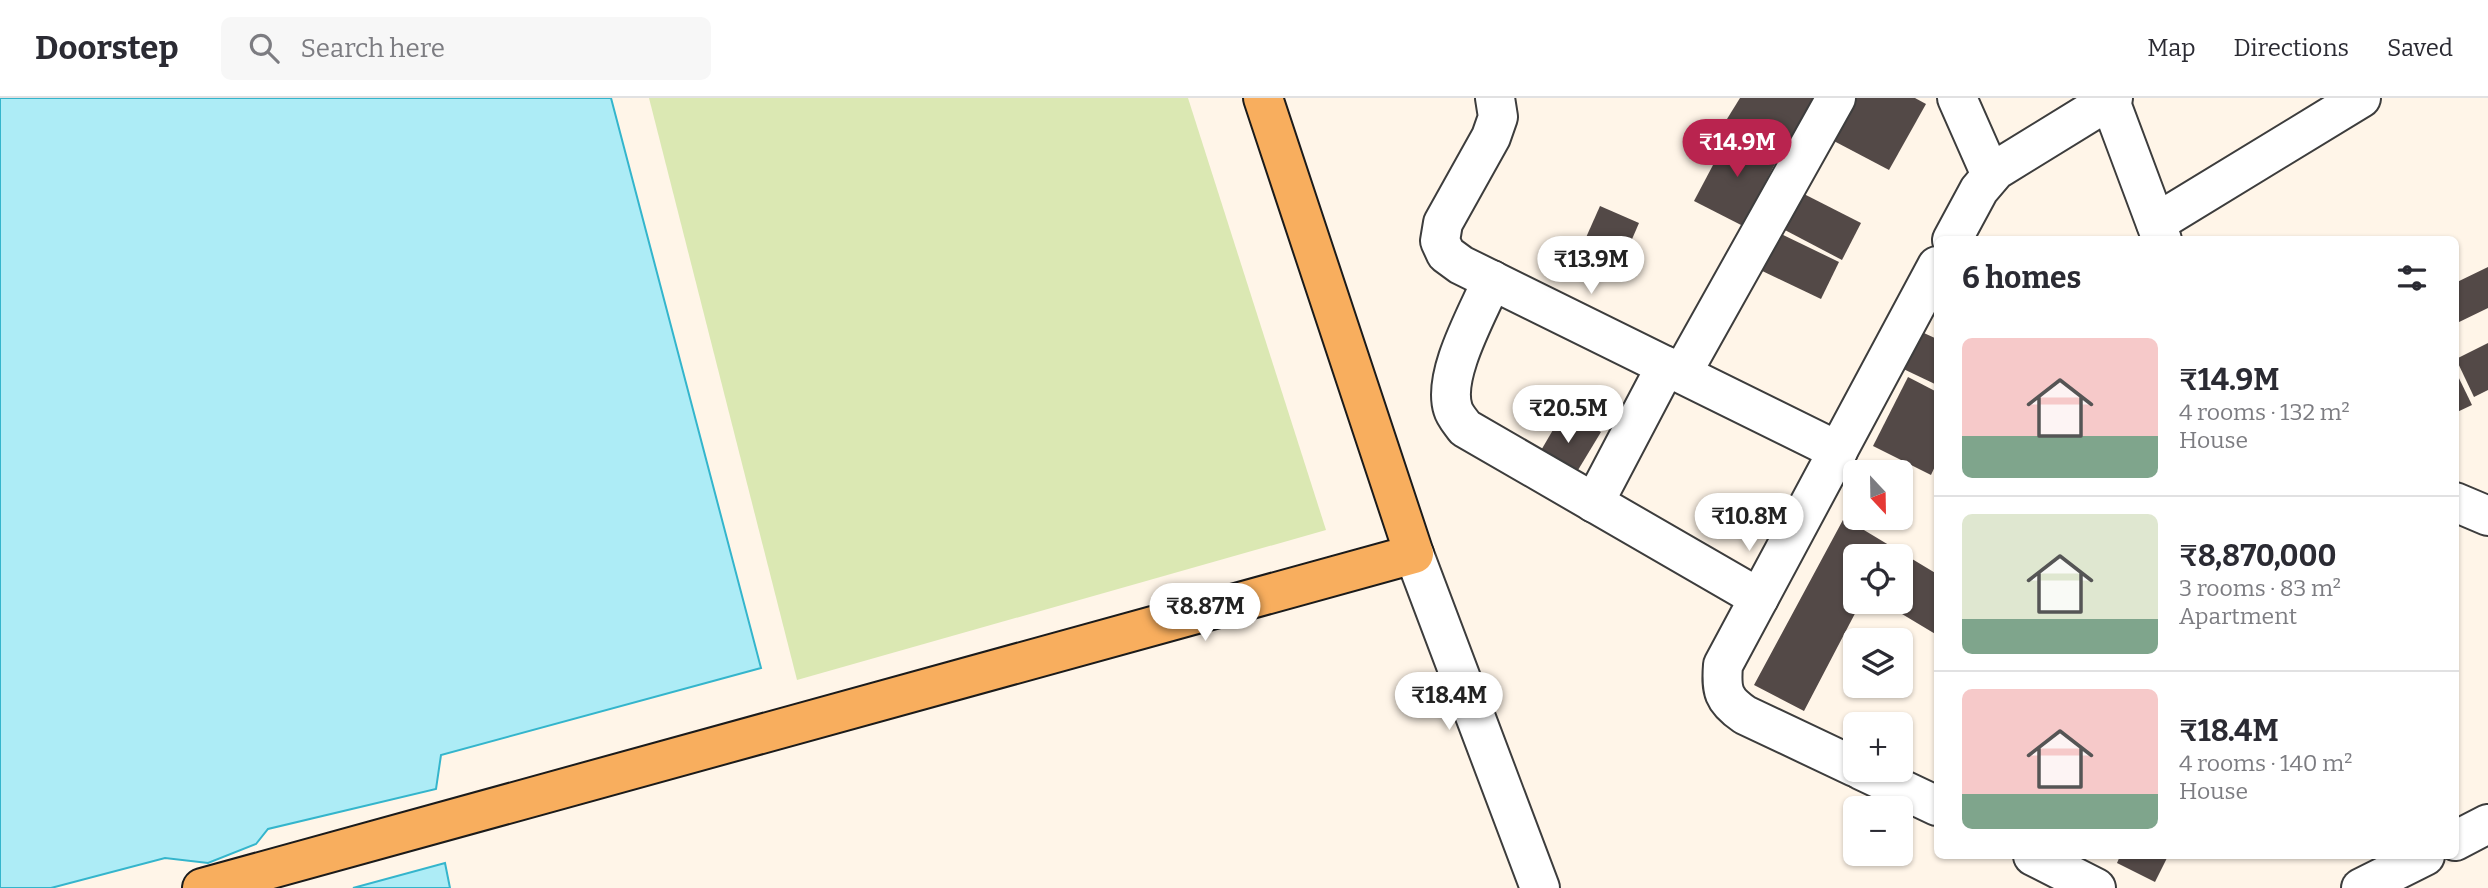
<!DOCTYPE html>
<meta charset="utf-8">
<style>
body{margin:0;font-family:Bitter,serif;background:#f7f7f7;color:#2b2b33;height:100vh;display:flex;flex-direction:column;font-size:26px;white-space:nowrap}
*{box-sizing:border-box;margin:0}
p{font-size:23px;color:#7c7c81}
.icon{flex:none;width:38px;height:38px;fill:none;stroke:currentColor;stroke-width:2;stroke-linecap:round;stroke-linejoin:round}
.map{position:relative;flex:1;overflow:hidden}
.drawer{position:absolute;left:1934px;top:138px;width:525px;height:623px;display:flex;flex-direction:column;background:#fff;border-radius:10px;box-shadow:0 2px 5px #0004}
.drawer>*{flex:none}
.needle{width:46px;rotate:158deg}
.fabs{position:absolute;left:1843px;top:362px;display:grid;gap:14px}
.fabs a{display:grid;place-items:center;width:70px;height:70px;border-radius:10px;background:#fff;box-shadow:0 2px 5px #0004;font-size:35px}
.price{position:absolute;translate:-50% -60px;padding:0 16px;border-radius:24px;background:#fff;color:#222;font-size:23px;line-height:46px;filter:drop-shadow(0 2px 4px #0008)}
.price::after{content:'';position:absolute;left:50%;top:42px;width:21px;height:16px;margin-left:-10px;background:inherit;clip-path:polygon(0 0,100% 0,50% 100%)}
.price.on{background:#b9244f;color:#fff}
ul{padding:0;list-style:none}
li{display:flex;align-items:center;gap:21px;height:175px;padding:0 28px}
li+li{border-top:2px solid #e1e1e2}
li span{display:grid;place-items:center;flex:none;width:196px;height:140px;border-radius:10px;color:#555}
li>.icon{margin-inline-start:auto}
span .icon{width:84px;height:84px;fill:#fffc;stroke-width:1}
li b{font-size:30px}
h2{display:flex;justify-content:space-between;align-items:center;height:84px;padding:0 28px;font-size:30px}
header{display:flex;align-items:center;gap:42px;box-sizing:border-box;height:98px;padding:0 35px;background:#fff;border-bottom:2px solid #e1e1e2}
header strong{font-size:33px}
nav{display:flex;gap:38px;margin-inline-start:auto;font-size:24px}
.search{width:490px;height:63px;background:#f7f7f7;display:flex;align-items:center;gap:18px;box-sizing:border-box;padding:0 24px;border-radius:10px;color:#7c7c81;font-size:26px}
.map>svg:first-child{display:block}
.park{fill:#dbe8b3}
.water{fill:#adecf6;stroke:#34b5cc;stroke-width:2}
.building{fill:#534947}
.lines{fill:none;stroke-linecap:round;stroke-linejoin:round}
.minor-casing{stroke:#3d3d3d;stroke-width:42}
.major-casing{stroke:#1b1b1b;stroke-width:42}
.minor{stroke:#fff;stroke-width:38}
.major{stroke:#f8ae5e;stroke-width:38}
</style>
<header>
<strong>Doorstep</strong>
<div class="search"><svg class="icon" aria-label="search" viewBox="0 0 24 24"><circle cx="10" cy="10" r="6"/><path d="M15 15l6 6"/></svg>Search here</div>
<nav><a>Map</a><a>Directions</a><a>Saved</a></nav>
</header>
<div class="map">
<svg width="2488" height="790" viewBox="0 0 2488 790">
<rect width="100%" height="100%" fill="#fff5e8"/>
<polygon class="park" points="649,0 1188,0 1326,432 797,582"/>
<g class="water">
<polygon points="0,0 611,0 761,570 441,657 436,691 268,731 256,746 208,765 165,760 51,790 0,790"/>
<polygon points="445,765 450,790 353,790"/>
</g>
<g class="building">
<polygon points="1740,0 1814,0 1783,53 1727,21"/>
<polygon points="1855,0 1915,0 1926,6 1889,72 1832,42"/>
<polygon points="1731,33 1779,58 1743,128 1694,103"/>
<polygon points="1802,95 1861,125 1842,162 1783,131"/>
<polygon points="1600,108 1639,125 1620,169 1580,153"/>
<polygon points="1775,133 1839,164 1821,201 1756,170"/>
<polygon points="2488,169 2488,210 2455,226 2455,185"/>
<polygon points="1913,230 1937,241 1937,287 1895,267"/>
<polygon points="2488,245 2488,292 2474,299 2456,261"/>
<polygon points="2455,272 2472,307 2455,315"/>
<polygon points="1908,279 1937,294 1937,364 1931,377 1873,348"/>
<polygon points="1564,313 1601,334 1572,382 1536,361"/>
<polygon points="1844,420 1937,476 1937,537 1882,504 1900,504 1900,458 1855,458 1855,504 1861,504 1804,613 1754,587"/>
<polygon points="2120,758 2168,758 2155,784 2117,765"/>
</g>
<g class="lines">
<defs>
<g id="minor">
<polyline points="1495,0 1498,19 1491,39 1443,125 1440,143 1446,156 1461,167 1838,353"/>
<polyline points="1957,0 1991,77"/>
<polyline points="2109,0 2162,142"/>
<polyline points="2156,125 2361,0"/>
<polyline points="1952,142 1979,92 1996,72 2113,0"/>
<path d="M1492 182C1478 215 1442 277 1453 311 1455 318 1461 324 1465 330L1759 500"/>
<polyline points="1682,275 1836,0"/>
<polyline points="2455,404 2488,418"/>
<polyline points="1594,405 1666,268"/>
<polyline points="1414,456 1540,790"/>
<path d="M1855 669 1745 617C1723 602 1721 593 1723 567L1937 168"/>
<polyline points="1861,672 1937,708"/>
<polyline points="2455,743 2488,726"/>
<polyline points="2033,758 2096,790"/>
<polyline points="2361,790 2425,758"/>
</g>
<polyline id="major" points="202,790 1414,456 1263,0"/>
</defs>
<use href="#minor" class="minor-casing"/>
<use href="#major" class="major-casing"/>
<use href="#minor" class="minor"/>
<use href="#major" class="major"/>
</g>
</svg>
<div class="fabs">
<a><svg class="needle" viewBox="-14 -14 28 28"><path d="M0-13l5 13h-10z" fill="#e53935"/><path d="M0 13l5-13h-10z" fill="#7c7c81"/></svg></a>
<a><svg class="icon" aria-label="locate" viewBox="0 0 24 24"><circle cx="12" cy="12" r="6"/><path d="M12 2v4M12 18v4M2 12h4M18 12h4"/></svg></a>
<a><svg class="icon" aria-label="layers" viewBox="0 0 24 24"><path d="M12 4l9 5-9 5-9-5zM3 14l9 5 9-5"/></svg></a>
<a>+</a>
<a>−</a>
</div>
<b class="price on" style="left:1737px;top:81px">₹14.9M</b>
<b class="price" style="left:1591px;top:198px">₹13.9M</b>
<b class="price" style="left:1568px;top:347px">₹20.5M</b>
<b class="price" style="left:1749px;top:455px">₹10.8M</b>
<b class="price" style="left:1205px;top:545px">₹8.87M</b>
<b class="price" style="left:1449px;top:634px">₹18.4M</b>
<section class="drawer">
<h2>6 homes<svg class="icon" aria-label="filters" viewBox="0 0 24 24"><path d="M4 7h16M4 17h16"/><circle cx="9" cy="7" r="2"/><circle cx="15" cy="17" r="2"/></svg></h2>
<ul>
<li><span style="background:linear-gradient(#f6c9c9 70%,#7fa58c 0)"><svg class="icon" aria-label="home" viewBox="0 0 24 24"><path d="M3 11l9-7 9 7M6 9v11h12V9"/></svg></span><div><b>₹14.9M</b><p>4 rooms · 132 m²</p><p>House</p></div></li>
<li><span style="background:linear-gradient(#dfe7d0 75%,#7fa58c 0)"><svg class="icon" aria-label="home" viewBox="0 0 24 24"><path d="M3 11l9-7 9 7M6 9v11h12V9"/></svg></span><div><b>₹8,870,000</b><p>3 rooms · 83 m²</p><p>Apartment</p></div></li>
<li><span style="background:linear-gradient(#f6c9c9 75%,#7fa58c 0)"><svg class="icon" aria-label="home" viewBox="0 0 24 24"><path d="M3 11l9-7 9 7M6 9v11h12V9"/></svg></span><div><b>₹18.4M</b><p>4 rooms · 140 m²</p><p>House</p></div></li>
</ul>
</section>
</div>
